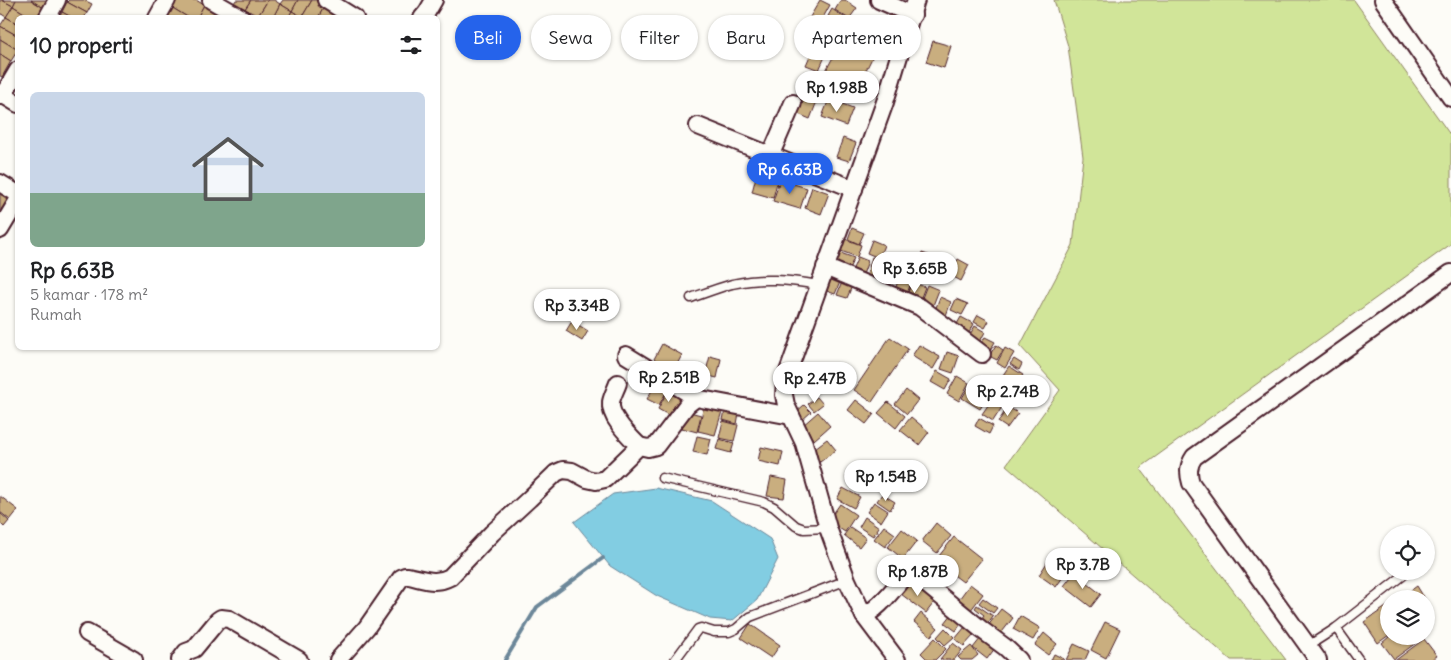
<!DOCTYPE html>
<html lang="id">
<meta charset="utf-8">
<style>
body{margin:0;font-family:Delius,sans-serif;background:#f2f2f2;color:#202124;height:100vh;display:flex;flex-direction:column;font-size:19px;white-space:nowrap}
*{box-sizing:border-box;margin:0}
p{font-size:16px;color:#757577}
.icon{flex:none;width:28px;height:28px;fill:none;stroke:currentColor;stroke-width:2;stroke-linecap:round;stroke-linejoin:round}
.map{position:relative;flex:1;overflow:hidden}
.sheet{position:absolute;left:15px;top:15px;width:425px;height:335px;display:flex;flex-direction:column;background:#fff;border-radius:8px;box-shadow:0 1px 4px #0004}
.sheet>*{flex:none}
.guide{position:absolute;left:455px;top:15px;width:475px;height:45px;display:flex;gap:10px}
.tools{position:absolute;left:1380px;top:525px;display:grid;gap:10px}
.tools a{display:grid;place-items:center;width:55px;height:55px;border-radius:50%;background:#fff;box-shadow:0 1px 4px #0004;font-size:25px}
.price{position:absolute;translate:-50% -42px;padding:0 11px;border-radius:18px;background:#fff;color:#222;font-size:16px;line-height:32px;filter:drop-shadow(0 1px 2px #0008)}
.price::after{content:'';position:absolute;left:50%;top:30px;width:15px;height:11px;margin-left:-8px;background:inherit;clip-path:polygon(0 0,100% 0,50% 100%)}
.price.selected{background:#2563eb;color:#fff}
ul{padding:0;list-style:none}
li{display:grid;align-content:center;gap:10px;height:265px;padding:0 15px}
li span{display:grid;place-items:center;height:155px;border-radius:8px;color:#555}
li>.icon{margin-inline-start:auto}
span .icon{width:90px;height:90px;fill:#fffc;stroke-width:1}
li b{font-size:21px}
h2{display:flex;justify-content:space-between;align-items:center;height:60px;padding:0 15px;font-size:21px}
.pill{padding:0 18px;border-radius:22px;background:#fff;box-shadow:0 1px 4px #0004;font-size:18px;line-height:45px}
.pill.selected{background:#2563eb;color:#fff}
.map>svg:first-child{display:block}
.green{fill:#d1e599;stroke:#8e8262}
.water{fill:#82cde2;stroke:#6c8799}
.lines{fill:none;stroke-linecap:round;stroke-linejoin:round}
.stream{stroke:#6c8799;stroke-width:4}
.building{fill:#c9ae7f;stroke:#4a1f2b}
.lane-casing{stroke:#4a1f2b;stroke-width:11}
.street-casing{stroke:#4a1f2b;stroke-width:20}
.lane{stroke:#fdfcf7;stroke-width:8}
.street{stroke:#fdfcf7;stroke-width:16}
</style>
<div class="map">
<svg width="1451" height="660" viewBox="0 0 1451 660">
<rect width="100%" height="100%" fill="#fdfcf7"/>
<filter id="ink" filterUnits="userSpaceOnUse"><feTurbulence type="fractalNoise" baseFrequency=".02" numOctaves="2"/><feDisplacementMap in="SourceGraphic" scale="10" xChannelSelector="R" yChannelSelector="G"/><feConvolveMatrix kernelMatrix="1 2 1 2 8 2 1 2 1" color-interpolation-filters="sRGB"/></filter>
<g filter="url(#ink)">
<polygon class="green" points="1054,0 1354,0 1451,136 1451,244 1140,468 1286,660 1231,660 1006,465 1060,390 1020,346 1073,245 1083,157 1068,46"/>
<polygon class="water" points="656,488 712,501 770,539 778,559 757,600 732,621 710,619 657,596 610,566 574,522 613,494"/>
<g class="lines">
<polyline class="stream" points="505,660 537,607 603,558"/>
</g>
<g class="building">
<polygon points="0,0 2,0 13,6 6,17 0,13"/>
<polygon points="2,0 16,0 13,6"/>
<polygon points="16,0 31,0 44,8 38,18 32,18 13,6"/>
<polygon points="31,0 48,0 44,8"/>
<polygon points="69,0 84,0 92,4 87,13 67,2"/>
<polygon points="175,0 196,0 204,5 197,18 189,18 171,7"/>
<polygon points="236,0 251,0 245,9 234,3"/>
<polygon points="251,0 268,0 258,16 245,9"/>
<polygon points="268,0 274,0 280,4 273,18 260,18 258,16"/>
<polygon points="283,0 298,0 292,11 280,4"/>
<polygon points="298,0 312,0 302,17 292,11"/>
<polygon points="312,0 317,0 325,5 318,18 304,18 302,17"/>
<polygon points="820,0 830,5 820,23 810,17"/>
<polygon points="841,0 845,0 857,8 849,19 835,10"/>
<polygon points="67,2 87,13 84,18 73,18 62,12"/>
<polygon points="280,4 292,11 288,18 273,18"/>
<polygon points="204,5 225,18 197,18"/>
<polygon points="325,5 337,11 333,18 318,18"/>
<polygon points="13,6 32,18 18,18 18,24 6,17"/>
<polygon points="171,7 189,18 164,18"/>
<polygon points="832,9 853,23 849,30 828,16"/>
<polygon points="292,11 302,17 302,18 288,18"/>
<polygon points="62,12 73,18 59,18"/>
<polygon points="890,13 899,17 895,28 892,27 884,45 868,38 876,18 886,22"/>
<polygon points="6,17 18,24 18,36 0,26"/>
<polygon points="0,26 18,36 18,50 0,39"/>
<polygon points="819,35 832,41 819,70 806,65"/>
<polygon points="0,39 18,50 11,61 0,54"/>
<polygon points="933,41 951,46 944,68 926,62"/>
<polygon points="841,42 872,58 854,94 822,78"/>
<polygon points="0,54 11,61 2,77 0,76"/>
<polygon points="809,80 823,86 810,119 796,113"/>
<polygon points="829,99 853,108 846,126 822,117"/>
<polygon points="843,138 856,143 849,161 836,157"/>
<polygon points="758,169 779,175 773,198 752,192"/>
<polygon points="780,180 807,188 800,209 773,201"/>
<polygon points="812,187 829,193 821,214 805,208"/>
<polygon points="0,191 14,199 0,216"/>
<polygon points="852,228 864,233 859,244 848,239"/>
<polygon points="845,239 861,245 857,257 841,251"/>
<polygon points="872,240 884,245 879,258 867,253"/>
<polygon points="838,252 854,258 849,269 834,263"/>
<polygon points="922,253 934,257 929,275 916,271"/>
<polygon points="858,257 868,261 862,277 851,273"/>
<polygon points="872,257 885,260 880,282 866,279"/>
<polygon points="958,259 969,265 961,281 950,275"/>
<polygon points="888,260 901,263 896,283 883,279"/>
<polygon points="829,277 840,282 835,294 824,290"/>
<polygon points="899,279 911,283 905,299 893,294"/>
<polygon points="842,282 852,286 847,298 837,295"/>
<polygon points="912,282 925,287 918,305 905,300"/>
<polygon points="927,285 939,290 932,308 920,303"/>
<polygon points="940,297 951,302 945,318 934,313"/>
<polygon points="956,299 968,304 962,315 951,310"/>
<polygon points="978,315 989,321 985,328 974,322"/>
<polygon points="961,317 974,324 966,338 953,331"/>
<polygon points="572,321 588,331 582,341 566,331"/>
<polygon points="975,326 985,332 977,347 966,341"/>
<polygon points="890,337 908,349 872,402 854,390"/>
<polygon points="985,337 995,342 987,355 977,349"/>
<polygon points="662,344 682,355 674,370 654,359"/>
<polygon points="919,345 940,357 933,369 912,356"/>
<polygon points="996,345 1003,350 997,360 989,356"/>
<polygon points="1005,348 1014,353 1005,368 997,363"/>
<polygon points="947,352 959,356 953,373 941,369"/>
<polygon points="710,356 721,359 717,378 705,375"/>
<polygon points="1014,359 1022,364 1019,370 1010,364"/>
<polygon points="686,366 699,371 694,383 682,379"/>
<polygon points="1009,366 1023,375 1015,387 1001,378"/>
<polygon points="937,371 951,379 945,390 931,382"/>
<polygon points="957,376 969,383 959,401 947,394"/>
<polygon points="971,383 989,394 980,409 962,398"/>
<polygon points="655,385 667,391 659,405 647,399"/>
<polygon points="668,390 681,397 670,416 658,409"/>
<polygon points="906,390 918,400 907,414 895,404"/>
<polygon points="995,395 1006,401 993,421 982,414"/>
<polygon points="817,397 823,404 814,411 808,404"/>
<polygon points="856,400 874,414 866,424 848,410"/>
<polygon points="888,402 905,416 896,428 878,413"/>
<polygon points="804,405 811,412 801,421 794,414"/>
<polygon points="704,406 722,411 715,435 698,431"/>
<polygon points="1008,407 1018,413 1007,428 998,422"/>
<polygon points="725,410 739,413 737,424 723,420"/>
<polygon points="686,411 701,415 697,432 682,428"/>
<polygon points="818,412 830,426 814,440 802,426"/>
<polygon points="911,417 929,432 919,445 900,430"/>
<polygon points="979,418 993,426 989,434 975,426"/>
<polygon points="723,421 738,425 734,441 719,438"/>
<polygon points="697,436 711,439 707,455 693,452"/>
<polygon points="719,439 734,443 731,453 716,449"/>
<polygon points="827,439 836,450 820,462 811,451"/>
<polygon points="761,447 783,452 780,466 758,461"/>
<polygon points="851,469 867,478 861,487 846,478"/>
<polygon points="771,477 787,480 784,498 767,496"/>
<polygon points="843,488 860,497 854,508 837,499"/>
<polygon points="882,494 895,502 890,510 877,501"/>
<polygon points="0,496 18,510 10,520 0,512"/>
<polygon points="874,502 888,511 881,522 867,512"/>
<polygon points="840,504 856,515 845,532 828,521"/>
<polygon points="0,513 9,521 4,527 0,523"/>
<polygon points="865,517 879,527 873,536 859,527"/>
<polygon points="936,523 951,536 937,553 922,541"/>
<polygon points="884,526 895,534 885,547 874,539"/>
<polygon points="850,527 866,538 859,547 844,535"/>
<polygon points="902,529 917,541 903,559 888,547"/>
<polygon points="954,537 982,559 963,582 935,561"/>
<polygon points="1052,555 1070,567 1056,587 1039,575"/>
<polygon points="1074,573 1101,594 1091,607 1064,586"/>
<polygon points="911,581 936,600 926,613 901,594"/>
<polygon points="970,584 983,594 967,615 954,606"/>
<polygon points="1417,586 1425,599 1399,599"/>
<polygon points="983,598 997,608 993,613 979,603"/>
<polygon points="977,605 993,616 985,627 978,623 984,615 975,608"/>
<polygon points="1389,605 1389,635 1378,643 1364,622"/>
<polygon points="1001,609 1013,618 999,636 987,627"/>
<polygon points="921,613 938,628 931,636 914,622"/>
<polygon points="952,614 962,622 956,631 945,623"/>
<polygon points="1020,616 1040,628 1033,640 1013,629"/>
<polygon points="1105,622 1120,629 1106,658 1091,650"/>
<polygon points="750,624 780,645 771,658 741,638"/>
<polygon points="965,627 974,635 964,646 955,639"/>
<polygon points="945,628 954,637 945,645 937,637"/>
<polygon points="1044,633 1057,644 1048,655 1035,645"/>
<polygon points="984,634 998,644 987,659 973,648"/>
<polygon points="1390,636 1424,636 1424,637 1394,659 1382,643"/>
<polygon points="935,638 946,649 935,660 928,660 921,653"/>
<polygon points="1424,639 1437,656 1431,660 1396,660"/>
<polygon points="953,643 962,650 954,660 942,660 940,659"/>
<polygon points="1074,644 1089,651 1085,660 1066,660"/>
<polygon points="971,646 978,655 972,660 961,660 958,657"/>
<polygon points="1054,654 1064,659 1063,660 1051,660"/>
</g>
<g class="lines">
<defs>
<g id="lane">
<path d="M691 298C705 293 718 288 732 284 761 277 790 280 818 285"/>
<polyline points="662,478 764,502 774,507 796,526 804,529 828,528"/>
<polyline points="1336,628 1359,660"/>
<polyline points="1308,646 1336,628 1409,571"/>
<polyline points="675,660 698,629 701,628 714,632 729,632 736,629 750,617 847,580"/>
</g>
<g id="street">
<polyline points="211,0 242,18"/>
<polyline points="326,0 355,18"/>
<polyline points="879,0 913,15"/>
<polyline points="1383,0 1451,98"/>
<polyline points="47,18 57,0"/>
<polyline points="157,18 167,0"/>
<polyline points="422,18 427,12 434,0"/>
<polyline points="0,93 18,104"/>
<polyline points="0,96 3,95 18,70"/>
<polyline points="698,126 854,189"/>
<polyline points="771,154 793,103"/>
<polyline points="0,183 18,194"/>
<polyline points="0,230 18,200"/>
<polyline points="825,267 920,307 982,354"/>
<polyline points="626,355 696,398"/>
<path d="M618 383C616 389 612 396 611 402 609 417 629 436 639 446"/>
<path d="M864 616C882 606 896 586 909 570L982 630 1005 647 1019 660"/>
<polyline points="87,633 134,660"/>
<polyline points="180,660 186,652 194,649 218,620 221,618 229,619 299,660"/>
<path d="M338 660 367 627 401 578 405 576H408C424 579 435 585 450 577L492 533 529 499 556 473 563 470 572 471 587 479 596 481 605 479 639 446 648 448 656 446 687 405 696 398 791 416"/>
<polyline points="897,660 864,616 847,580 828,528 804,443 786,405 784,395 785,383 788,372 885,102 916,0"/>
<path d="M1318 660 1191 483C1188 473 1188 466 1194 457L1451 273"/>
</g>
</defs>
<use href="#lane" class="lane-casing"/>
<use href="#street" class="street-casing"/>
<use href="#lane" class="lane"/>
<use href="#street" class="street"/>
</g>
</g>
</svg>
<div class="tools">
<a><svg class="icon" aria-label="locate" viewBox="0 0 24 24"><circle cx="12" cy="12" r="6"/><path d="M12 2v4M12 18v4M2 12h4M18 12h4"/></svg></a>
<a><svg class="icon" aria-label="layers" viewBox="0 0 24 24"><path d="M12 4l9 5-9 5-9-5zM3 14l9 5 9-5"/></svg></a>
</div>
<b class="price" style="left:837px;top:113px">Rp 1.98B</b>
<b class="price selected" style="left:790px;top:195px">Rp 6.63B</b>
<b class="price" style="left:915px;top:294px">Rp 3.65B</b>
<b class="price" style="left:577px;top:331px">Rp 3.34B</b>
<b class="price" style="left:669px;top:403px">Rp 2.51B</b>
<b class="price" style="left:815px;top:404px">Rp 2.47B</b>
<b class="price" style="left:1008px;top:417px">Rp 2.74B</b>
<b class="price" style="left:886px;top:502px">Rp 1.54B</b>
<b class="price" style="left:1083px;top:590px">Rp 3.7B</b>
<b class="price" style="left:918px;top:597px">Rp 1.87B</b>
<div class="guide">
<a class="pill selected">Beli</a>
<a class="pill">Sewa</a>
<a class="pill">Filter</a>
<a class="pill">Baru</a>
<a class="pill">Apartemen</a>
</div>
<section class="sheet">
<h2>10 properti<svg class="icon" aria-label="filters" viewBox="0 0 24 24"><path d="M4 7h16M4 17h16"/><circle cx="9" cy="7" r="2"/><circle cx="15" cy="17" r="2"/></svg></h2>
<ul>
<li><span style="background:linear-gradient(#c9d6e8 65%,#7fa58c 0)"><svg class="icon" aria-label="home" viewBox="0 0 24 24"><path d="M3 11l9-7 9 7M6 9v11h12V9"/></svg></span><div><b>Rp 6.63B</b><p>5 kamar · 178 m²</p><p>Rumah</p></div></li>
</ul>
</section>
</div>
